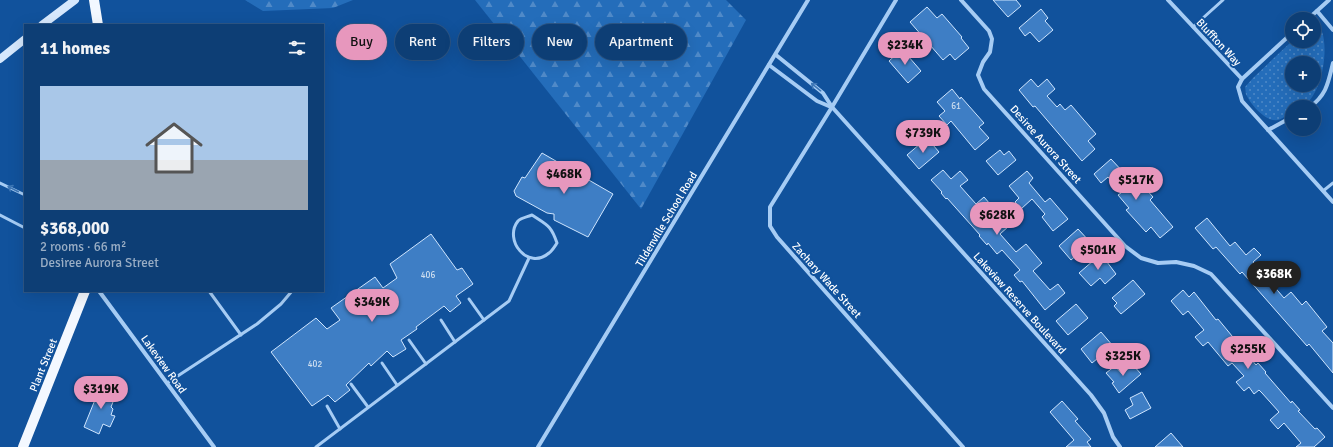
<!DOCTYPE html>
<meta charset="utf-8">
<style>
body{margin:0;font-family:Signika,sans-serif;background:#16457a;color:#f1f3f6;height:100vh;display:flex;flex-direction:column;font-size:15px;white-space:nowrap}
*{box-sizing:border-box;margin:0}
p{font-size:13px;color:#9aaec5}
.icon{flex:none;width:22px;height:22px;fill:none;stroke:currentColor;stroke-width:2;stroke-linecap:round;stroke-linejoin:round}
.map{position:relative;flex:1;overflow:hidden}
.details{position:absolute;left:24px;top:24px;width:300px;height:268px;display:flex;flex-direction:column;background:#0d3e75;border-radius:0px;box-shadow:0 4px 16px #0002,0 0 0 1px #2d5787}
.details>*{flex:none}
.guide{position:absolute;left:336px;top:24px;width:380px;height:36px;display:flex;gap:8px}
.buttons{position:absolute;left:1285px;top:12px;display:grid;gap:8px}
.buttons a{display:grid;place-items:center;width:36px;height:36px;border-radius:50%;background:#0d3e75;box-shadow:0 4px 16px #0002,0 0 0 1px #2d5787;font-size:20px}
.price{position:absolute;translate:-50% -34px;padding:0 9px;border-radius:14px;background:#e797bd;color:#111;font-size:13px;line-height:26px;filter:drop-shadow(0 1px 2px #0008)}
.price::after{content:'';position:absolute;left:50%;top:24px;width:12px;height:9px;margin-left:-6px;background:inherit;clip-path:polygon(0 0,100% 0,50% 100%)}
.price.active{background:#222;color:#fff}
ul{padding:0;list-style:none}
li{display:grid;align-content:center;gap:8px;height:212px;padding:0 16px}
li+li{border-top:1px solid #2d5787}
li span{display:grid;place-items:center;height:124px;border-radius:0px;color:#555}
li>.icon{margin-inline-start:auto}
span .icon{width:72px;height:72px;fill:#fffc;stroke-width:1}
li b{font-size:17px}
h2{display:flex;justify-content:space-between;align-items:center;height:48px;padding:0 16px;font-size:17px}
.chip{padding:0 14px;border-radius:18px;background:#0d3e75;box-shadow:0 4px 16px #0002,0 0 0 1px #2d5787;font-size:14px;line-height:36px}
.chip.active{background:#e797bd;color:#111}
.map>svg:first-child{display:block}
.grass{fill:url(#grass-dots);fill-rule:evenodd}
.forest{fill:url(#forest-firs)}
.building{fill:#3e7ec5;stroke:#cfe5fe}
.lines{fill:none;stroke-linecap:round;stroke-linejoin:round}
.lane{stroke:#a6ccf4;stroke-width:3}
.street{stroke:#a6ccf4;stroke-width:4}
.secondary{stroke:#d6e8fd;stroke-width:8}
.primary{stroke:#f3f8ff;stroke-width:10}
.oneway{stroke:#3e77b6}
.labels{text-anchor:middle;stroke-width:4;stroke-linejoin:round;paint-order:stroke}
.number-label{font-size:9px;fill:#cfdff0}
.street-label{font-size:11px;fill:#fff;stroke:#11529c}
</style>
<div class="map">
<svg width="1333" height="447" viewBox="0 0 1333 447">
<defs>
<pattern id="grass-dots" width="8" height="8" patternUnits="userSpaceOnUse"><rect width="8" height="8" fill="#246dba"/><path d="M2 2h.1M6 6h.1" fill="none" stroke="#508ac8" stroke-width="1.8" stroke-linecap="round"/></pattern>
<pattern id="forest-firs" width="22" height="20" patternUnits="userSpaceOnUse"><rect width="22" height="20" fill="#246dba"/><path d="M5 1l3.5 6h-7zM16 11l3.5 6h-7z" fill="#508ac8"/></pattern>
</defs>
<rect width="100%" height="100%" fill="#11529c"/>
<path class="grass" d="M1314 22C1333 28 1325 98 1301 107 1299 108 1295 107 1292 107V112C1288 114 1283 119 1278 120 1267 123 1251 105 1247 96 1245 94 1246 90 1245 87L1253 78 1292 41H1314ZM1292 63H1314V85H1292Z"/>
<g class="forest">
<polygon points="245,0 353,0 333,8 263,11"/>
<polygon points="475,0 726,0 746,20 641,209"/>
</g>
<g class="building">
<polygon points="993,0 1016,0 1021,6 1008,17"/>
<polygon points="927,7 937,18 942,14 962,37 961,38 969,48 955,60 950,54 943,60 910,22"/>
<polygon points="1041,9 1048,18 1045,21 1053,30 1039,42 1030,32 1025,36 1019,28"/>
<polygon points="902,49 921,71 908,83 889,61"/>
<polygon points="1031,79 1038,87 1047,79 1055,89 1047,96 1057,107 1060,104 1065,110 1071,105 1096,134 1088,141 1095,149 1082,161 1035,106 1033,107 1019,90"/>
<polygon points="952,89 960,99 961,97 984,123 979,127 989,138 975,150 951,121 947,125 939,116 945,111 937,102"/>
<polygon points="927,138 939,152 919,169 907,155"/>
<polygon points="1000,150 1004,155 1009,151 1016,160 998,175 986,161"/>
<polygon points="542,153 613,194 588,237 554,220 554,214 547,213 516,196 514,191 522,177 525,178"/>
<polygon points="1111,159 1124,173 1119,177 1135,195 1144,187 1153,197 1150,200 1173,227 1160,238 1151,227 1146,232 1126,210 1129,208 1118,195 1121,193 1108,177 1101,183 1094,174"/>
<polygon points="943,170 951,179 960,171 968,180 960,186 976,204 984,197 1009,226 1000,234 1016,252 1026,244 1042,263 1033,271 1050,290 1058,284 1065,293 1045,310 1022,281 1020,282 1014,275 1020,270 1002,250 997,254 988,243 987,245 979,236 980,235 947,198 946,199 941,193 942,192 931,180"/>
<polygon points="1027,171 1033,178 1029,183 1045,202 1050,198 1068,219 1053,231 1042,217 1045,214 1032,199 1021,209 1015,202 1019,198 1009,186"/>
<polygon points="1207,218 1230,246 1235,242 1246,255 1254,248 1261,255 1253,262 1284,298 1291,292 1302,305 1306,301 1327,327 1322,331 1333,343 1333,373 1309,344 1307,346 1242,272 1240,274 1216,247 1213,249 1195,228"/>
<polygon points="1078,229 1091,243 1071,260 1059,246"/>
<polygon points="431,234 457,270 462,268 473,284 456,296 461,303 450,312 444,306 416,327 417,329 401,340 406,349 393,357 387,351 371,366 369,363 346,385 350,390 335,402 328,395 312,406 271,352 316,318 327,329 340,320 331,308 375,277 383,288 397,278 390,264"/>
<polygon points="1101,254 1116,274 1105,284 1100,278 1091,286 1079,273"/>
<polygon points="1133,280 1145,294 1121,314 1114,306 1117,303 1112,298"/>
<polygon points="1183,290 1189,297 1194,292 1216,320 1218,319 1256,365 1258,363 1266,372 1265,373 1291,403 1292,401 1300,410 1298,411 1315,429 1317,428 1325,437 1314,447 1296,447 1301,443 1284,423 1278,429 1270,420 1279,412 1262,393 1259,390 1254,394 1249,387 1244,391 1236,382 1244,376 1232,363 1228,366 1208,342 1203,346 1195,337 1204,330 1188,311 1183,315 1171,301"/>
<polygon points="1076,304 1088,318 1068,335 1056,321"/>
<polygon points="1101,332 1113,346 1092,363 1081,349"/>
<polygon points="1133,365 1141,374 1119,393 1112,383 1114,382 1106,373 1115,366 1122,374"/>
<polygon points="101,385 117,392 111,407 113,409 111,415 115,416 110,427 103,424 99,434 84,427"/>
<polygon points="1142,392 1151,408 1130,419 1125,410 1133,405 1130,398"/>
<polygon points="1062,401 1078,419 1075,421 1091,439 1087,442 1091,447 1066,447 1074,440 1050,412"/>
<polygon points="1171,433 1183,447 1155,447"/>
</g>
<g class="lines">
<g class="lane">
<polyline points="1193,27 1223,0"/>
<polyline points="0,183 25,195"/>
<polyline points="1323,191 1333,183"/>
<polyline points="0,215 25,228"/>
<path d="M532 215C547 225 551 225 557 243 555 246 552 251 549 253 528 271 503 240 518 221 521 218 527 217 532 215Z"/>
<polyline points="209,291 241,335"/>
<polyline points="469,299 484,320"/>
<polyline points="441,320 455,342"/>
<polyline points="409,340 426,364"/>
<polyline points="382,363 397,385"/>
<polyline points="167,383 257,324 281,304 292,291"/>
<polyline points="351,384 368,407"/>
<polyline points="327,406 340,429"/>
<polyline points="316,447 509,301 529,258"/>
</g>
<g class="street">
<polyline points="896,0 832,107 770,207 770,226 777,237 963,447"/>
<polyline points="961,0 989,31 992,39 990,52 983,62 978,75 984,89 1125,246 1141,258 1158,263 1176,262 1194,266 1211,274 1333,408"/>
<polyline points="1168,0 1242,79"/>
<polyline points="1317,11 1333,30"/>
<polyline points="1308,19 1329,0"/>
<polyline points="1292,33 1242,79 1238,87 1242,101 1333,202"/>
<polyline points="776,55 823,93 832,107 1091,395 1104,413 1113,437 1120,447"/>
<polyline points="769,65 817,101 831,107"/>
<path d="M1310 107C1327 94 1328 83 1333 63"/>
<polyline points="1268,130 1292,117"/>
<polyline points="99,291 214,447"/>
<polyline points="538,447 808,0"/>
</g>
<g class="secondary">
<polyline points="42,25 75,0"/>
<polyline points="0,59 25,39"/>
</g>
<g class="primary">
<polyline points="94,0 98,25"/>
<polyline points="23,447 85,291"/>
</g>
</g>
<defs><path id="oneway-shaft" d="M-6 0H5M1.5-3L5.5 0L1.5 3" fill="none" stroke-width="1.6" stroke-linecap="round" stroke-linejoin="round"/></defs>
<g class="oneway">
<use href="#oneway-shaft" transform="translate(816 87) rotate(-141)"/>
<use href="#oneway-shaft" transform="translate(13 189) rotate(-153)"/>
</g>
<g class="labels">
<g class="number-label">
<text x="956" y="109">61</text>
<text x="428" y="278">406</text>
<text x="315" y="367">402</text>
</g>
<g class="street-label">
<text transform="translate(1219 42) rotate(47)" y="4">Bluffton Way</text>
<text transform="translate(1046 144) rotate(48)" y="4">Desiree Aurora Street</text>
<text transform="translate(666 219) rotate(-59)" y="4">Tildenville School Road</text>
<text transform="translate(827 280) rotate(48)" y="4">Zachary Wade Street</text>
<text transform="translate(1020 303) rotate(48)" y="4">Lakeview Reserve Boulevard</text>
<text transform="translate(164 364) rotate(54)" y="4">Lakeview Road</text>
<text transform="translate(43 365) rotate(-68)" y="4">Plant Street</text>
</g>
</g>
</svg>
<div class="buttons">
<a><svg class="icon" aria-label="locate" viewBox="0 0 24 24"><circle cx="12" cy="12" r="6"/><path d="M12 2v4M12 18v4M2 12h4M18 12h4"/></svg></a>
<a>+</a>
<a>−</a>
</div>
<b class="price" style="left:905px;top:66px">$234K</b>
<b class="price" style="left:923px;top:154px">$739K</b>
<b class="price" style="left:564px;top:195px">$468K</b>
<b class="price" style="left:1136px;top:201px">$517K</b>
<b class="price" style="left:997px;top:236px">$628K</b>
<b class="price" style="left:1098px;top:271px">$501K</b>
<b class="price active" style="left:1274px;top:295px">$368K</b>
<b class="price" style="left:372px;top:323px">$349K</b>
<b class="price" style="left:1248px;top:370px">$255K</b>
<b class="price" style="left:1123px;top:377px">$325K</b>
<b class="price" style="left:101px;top:410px">$319K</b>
<div class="guide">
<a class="chip active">Buy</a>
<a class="chip">Rent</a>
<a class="chip">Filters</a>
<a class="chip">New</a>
<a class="chip">Apartment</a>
</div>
<section class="details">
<h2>11 homes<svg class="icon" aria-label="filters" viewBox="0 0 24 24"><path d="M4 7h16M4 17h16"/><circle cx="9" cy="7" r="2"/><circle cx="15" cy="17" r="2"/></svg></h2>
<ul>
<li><span style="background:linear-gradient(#a9c7e8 60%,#9aa5b1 0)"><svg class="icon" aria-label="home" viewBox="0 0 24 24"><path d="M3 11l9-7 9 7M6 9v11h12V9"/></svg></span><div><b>$368,000</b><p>2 rooms · 66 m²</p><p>Desiree Aurora Street</p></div></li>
</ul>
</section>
</div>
